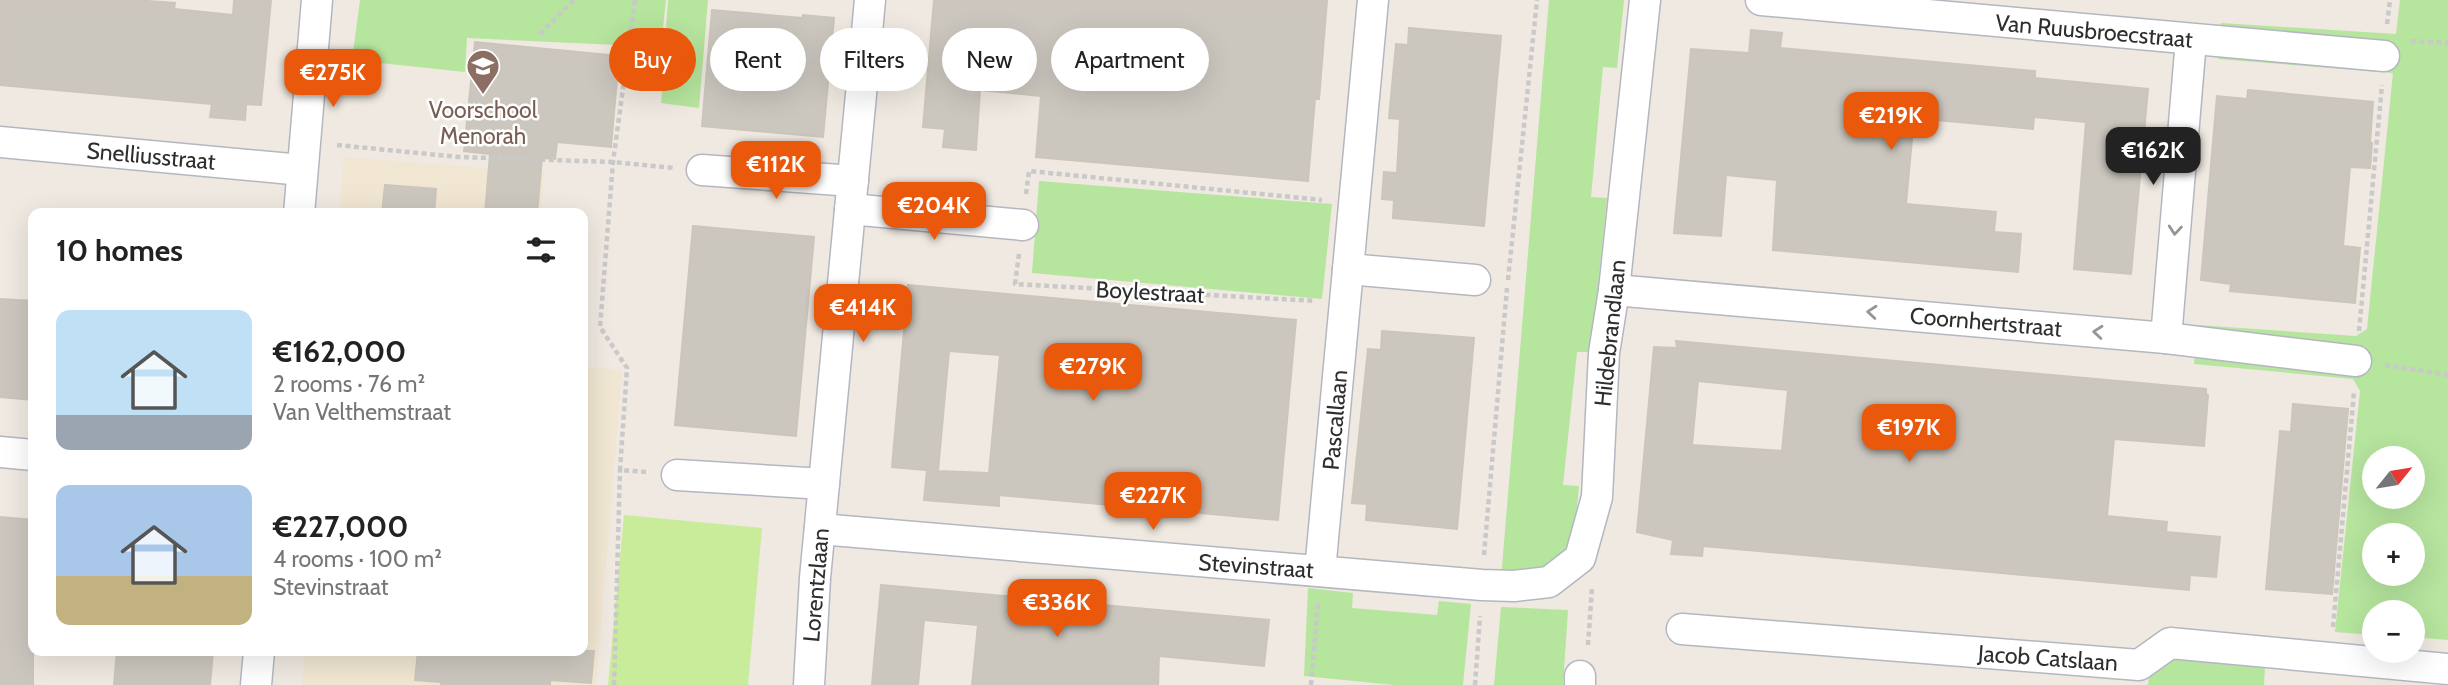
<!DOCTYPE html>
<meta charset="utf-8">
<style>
body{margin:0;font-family:Cabin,sans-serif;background:#f2f2f2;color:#222;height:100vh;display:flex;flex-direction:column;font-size:26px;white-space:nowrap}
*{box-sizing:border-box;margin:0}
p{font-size:23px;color:#767676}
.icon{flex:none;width:38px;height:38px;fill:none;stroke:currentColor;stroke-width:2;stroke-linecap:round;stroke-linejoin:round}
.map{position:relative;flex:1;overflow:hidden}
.details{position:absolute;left:28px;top:208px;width:560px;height:448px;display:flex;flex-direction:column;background:#fff;border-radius:14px;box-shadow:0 7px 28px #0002}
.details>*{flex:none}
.guide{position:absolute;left:609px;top:28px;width:665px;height:63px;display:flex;gap:14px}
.needle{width:46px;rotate:60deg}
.tools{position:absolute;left:2362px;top:446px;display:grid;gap:14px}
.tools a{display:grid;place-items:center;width:63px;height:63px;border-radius:50%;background:#fff;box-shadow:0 7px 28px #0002;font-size:35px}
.price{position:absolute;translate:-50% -60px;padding:0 16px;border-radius:14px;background:#ea580c;color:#fff;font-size:23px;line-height:46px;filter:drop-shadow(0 2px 4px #0008)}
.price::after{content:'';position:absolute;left:50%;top:42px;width:21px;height:16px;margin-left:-10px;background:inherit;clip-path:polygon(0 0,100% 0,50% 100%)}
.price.selected{background:#222;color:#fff}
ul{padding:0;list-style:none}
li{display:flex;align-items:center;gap:21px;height:175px;padding:0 28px}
li span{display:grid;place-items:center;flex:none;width:196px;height:140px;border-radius:14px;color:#555}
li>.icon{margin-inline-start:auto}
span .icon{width:84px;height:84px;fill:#fffc;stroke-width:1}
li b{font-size:30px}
h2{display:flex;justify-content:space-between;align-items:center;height:84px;padding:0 28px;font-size:30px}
.chip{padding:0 24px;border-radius:32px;background:#fff;box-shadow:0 7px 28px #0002;font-size:24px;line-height:63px}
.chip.selected{background:#ea580c;color:#fff}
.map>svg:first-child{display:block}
.education{fill:#f0e6d1}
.green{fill:#b6e59e;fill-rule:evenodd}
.pitch{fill:#c9ec9a}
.building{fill:#cbc7bf;stroke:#cbc5ba;stroke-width:2;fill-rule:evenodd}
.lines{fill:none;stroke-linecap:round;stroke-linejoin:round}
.street-casing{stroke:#b4b7c1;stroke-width:33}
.path{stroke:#c9c9c9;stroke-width:4.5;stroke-dasharray:5 3.5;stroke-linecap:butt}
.street{stroke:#fff;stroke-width:30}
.oneway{stroke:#969696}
.labels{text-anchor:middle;stroke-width:5;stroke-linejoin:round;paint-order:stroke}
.street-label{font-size:23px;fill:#2e2e2e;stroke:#fff}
.education-label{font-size:23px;fill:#785e54;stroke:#fff}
</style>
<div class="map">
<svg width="2448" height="685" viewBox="0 0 2448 685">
<rect width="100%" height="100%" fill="#efe9e1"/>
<g class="education">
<polygon points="344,157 544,173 540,213 339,214"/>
<polygon points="583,367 622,370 596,685 302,685 305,651 583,651"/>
</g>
<g class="green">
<polygon points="360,0 666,0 661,47 467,38 465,72 352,60"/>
<polygon points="668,0 708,0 699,108 661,103"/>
<polygon points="1549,0 1624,0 1617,68 1603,67 1591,197 1607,198 1591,352 1577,352 1563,485 1579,486 1571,568 1501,579"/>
<path d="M2400 0H2448V640L2413 637V612H2375V635L2335 632 2360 391 2353 379 2194 364 2197 325 2356 336 2367 329 2393 73 2218 59 2221 23 2396 34ZM2375 458H2413V497H2375ZM2375 536H2413V574H2375Z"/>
<polygon points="1039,181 1332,204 1322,299 1032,273"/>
<polygon points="1308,588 1353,593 1352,608 1437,615 1439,601 1471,604 1463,685 1394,685 1304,676"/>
<polygon points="1501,607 1568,610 1563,685 1494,685"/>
<polygon points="2167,659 2265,667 2264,685 2148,685 2149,675"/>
</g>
<polygon class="pitch" points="624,515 762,528 748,685 608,685"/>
<g class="building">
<polygon points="0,0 134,0 175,3 174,9 233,15 234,0 271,0 261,105 246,104 245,120 210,117 212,104 0,85"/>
<polygon points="934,0 1327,0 1319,99 1315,99 1308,181 1036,157 1041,96 980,90 976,150 943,147 945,129 923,127"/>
<polygon points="712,10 802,18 803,15 834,18 823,137 702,126"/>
<polygon points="1409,28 1501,36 1484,226 1393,218 1394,200 1382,199 1384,172 1397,173 1400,119 1389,118 1396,44 1408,45"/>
<polygon points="1751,30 1782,33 1780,48 2035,71 2035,78 2148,89 2131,274 2074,269 2086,122 2034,117 2033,129 1914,118 1906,204 1996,212 1994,232 2021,234 2018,272 1773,250 1777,180 1726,175 1721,236 1674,233 1691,49 1749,53"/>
<polygon points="475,42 619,56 611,147 557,142 555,159 542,158 537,214 485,214 490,154 464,151"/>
<polygon points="2248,90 2373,102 2370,143 2372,143 2370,168 2350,167 2343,246 2360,248 2355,303 2230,291 2231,284 2201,280 2217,96 2247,99"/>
<polygon points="385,185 436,189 434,214 382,214"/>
<polygon points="693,226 814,237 796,436 675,425"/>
<path d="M908 285 1296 320 1278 520 999 495V506L924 500 927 470 937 471 892 467ZM949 351 1000 355 989 473 938 471Z"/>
<polygon points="0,299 33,301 33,400 0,397"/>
<polygon points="1382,331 1474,338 1457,529 1366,520 1367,504 1352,503 1368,349 1381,350"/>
<path d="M1676 341 2206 389V394L2208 395 2204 446 2114 439 2107 516 2167 522 2166 532 2220 537 2216 577 2190 575 2189 590 1703 546 1702 556 1671 554 1673 540 1637 532 1654 347 1677 348ZM1698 381 1788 390 1782 451 1692 445Z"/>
<polygon points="2293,404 2348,409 2332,594 2266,589 2280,431 2291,432"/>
<polygon points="0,517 33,520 33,685 0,685"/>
<polygon points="881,585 1269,620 1264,666 1159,656 1158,685 972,685 978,625 924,620 918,685 872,685"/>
<polygon points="117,651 213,651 210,685 114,685"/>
<polygon points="418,651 594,651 591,683 550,680 550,685 441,685 441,682 415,680"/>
</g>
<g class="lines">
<defs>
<g id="street">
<polyline points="1761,0 2384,56"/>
<polyline points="0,142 302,170"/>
<polyline points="702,170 853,181"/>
<polyline points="850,209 1023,225"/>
<polyline points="299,214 317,0"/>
<polyline points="1348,269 1475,280"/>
<polyline points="1614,290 2166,338 2356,361"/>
<polyline points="2166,338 2191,40"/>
<polyline points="0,452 33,455"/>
<polyline points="677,475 824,484"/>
<polyline points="820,529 1482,585 1514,586 1549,582 1580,558 1597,497 1604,353 1614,290 1645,0"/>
<polyline points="1320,571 1373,0"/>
<polyline points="1682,629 2139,665 2170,643 2448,669"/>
<polyline points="256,685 259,651"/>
<polyline points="809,685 815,578 870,0"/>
<polyline points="1580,685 1580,676"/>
</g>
</defs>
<use href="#street" class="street-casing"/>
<g class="path">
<polyline points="635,0 613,162 600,327 627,368 620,470 646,472"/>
<polyline points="2387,24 2390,0"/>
<polyline points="540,34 574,0"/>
<polyline points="2411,41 2448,43"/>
<polyline points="337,145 459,157 613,162 674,168"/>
<polyline points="1026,194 1029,171 1322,200"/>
<polyline points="1019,254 1015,284 1315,301"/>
<polyline points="1508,280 1537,0"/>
<polyline points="2359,331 2382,85"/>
<polyline points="2385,365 2448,375"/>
<polyline points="1484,555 1507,288"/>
<polyline points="2333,627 2354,392"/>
<polyline points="1588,645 1592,588"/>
<polyline points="614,685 620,470"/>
<polyline points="1311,685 1318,603"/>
<polyline points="1475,685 1480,616"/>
</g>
<use href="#street" class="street"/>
</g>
<defs><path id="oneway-chevron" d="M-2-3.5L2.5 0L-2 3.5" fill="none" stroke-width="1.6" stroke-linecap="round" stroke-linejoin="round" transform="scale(1.75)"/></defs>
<g class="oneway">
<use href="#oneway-chevron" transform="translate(2175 230) rotate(95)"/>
<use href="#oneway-chevron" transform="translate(1872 312) rotate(-175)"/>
<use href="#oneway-chevron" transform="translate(2098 332) rotate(-175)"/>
</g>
<defs>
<symbol id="school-pin" viewBox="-11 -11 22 30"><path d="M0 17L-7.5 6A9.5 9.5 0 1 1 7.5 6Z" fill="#8d6e63" stroke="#fff"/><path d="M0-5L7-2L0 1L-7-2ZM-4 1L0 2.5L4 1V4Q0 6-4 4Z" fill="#fff"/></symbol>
</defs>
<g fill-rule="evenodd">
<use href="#school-pin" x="464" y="47" width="38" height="52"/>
</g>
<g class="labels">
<g class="street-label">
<text transform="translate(2094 31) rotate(5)" y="8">Van Ruusbroecstraat</text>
<text transform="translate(151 156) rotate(5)" y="8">Snelliusstraat</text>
<text transform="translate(1150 292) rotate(3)" y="8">Boylestraat</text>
<text transform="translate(1986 322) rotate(5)" y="8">Coornhertstraat</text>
<text transform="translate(1610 333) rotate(-84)" y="8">Hildebrandlaan</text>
<text transform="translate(1335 420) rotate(-85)" y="8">Pascallaan</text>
<text transform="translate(1256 566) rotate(4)" y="8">Stevinstraat</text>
<text transform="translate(816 585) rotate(-85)" y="8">Lorentzlaan</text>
<text transform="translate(2048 658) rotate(4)" y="8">Jacob Catslaan</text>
</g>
<g class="education-label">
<text x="483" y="118">Voorschool<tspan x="483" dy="26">Menorah</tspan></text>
</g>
</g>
</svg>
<div class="tools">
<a><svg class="needle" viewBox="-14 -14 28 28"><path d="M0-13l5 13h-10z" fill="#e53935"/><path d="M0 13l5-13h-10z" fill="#767676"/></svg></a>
<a>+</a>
<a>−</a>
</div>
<b class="price" style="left:333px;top:109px">€275K</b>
<b class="price" style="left:1891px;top:152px">€219K</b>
<b class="price selected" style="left:2153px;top:187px">€162K</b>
<b class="price" style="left:776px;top:201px">€112K</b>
<b class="price" style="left:934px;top:242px">€204K</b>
<b class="price" style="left:863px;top:344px">€414K</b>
<b class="price" style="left:1093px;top:403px">€279K</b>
<b class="price" style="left:1909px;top:464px">€197K</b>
<b class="price" style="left:1153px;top:532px">€227K</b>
<b class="price" style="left:1057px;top:639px">€336K</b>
<div class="guide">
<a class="chip selected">Buy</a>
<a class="chip">Rent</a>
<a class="chip">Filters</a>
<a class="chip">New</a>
<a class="chip">Apartment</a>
</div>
<section class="details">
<h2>10 homes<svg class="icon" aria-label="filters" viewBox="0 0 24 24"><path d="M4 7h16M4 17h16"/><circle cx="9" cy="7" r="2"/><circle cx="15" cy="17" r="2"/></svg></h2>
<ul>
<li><span style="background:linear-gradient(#bfe0f5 75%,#9aa5b1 0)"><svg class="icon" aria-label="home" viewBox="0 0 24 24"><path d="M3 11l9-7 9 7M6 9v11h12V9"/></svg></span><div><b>€162,000</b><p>2 rooms · 76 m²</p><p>Van Velthemstraat</p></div></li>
<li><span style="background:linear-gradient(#a9c7e8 65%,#c2b280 0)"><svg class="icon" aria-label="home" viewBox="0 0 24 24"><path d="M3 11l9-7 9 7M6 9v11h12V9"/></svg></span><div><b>€227,000</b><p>4 rooms · 100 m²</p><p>Stevinstraat</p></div></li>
</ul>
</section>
</div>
